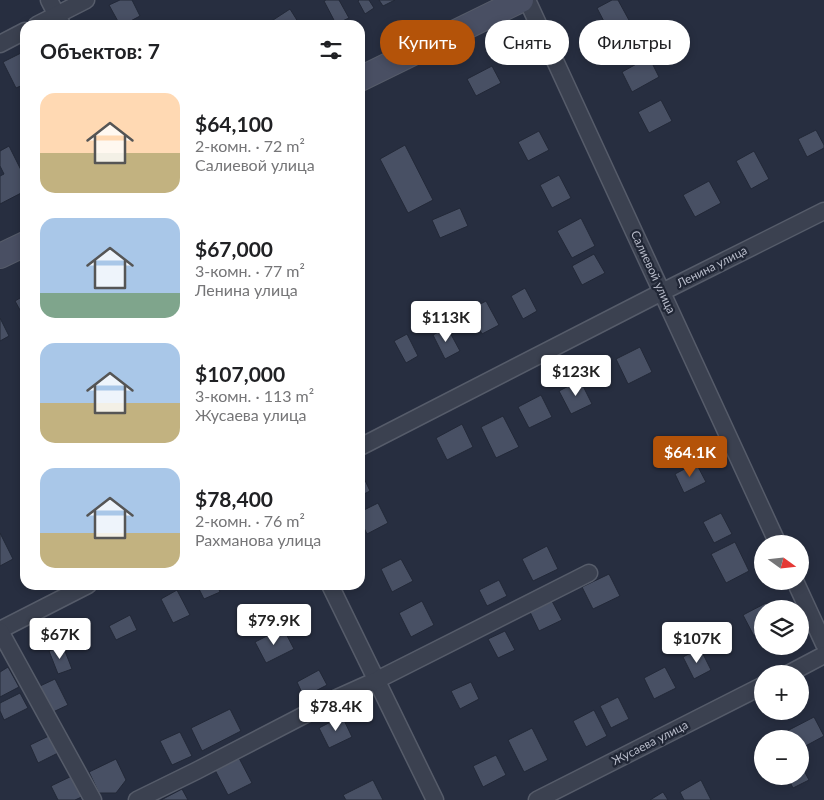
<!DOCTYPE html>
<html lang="ru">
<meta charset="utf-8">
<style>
body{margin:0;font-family:Lato,sans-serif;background:#f2f2f2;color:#202124;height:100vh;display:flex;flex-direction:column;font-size:19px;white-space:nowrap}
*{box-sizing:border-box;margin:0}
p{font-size:16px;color:#757577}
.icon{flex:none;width:28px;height:28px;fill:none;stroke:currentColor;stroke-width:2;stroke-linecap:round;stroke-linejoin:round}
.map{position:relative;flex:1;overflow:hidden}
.drawer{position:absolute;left:20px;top:20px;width:345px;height:570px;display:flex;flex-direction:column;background:#fff;border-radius:15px;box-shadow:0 2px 8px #0003}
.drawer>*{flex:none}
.guide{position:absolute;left:380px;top:20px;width:369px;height:45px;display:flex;gap:10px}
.needle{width:32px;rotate:105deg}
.controls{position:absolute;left:754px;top:535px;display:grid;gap:10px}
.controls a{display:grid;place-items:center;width:55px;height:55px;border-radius:50%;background:#fff;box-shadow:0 2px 8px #0003;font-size:25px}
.price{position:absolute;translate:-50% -42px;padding:0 11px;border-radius:5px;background:#fff;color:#222;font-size:16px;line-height:32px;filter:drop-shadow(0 1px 2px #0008)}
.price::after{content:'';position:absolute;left:50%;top:30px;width:15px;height:11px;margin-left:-8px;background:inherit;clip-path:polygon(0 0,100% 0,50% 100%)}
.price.on{background:#b45309;color:#fff}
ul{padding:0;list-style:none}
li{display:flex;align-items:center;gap:15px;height:125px;padding:0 20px}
li span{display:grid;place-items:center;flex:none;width:140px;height:100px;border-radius:15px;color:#555}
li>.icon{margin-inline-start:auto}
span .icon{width:60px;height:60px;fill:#fffc;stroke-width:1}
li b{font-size:21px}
h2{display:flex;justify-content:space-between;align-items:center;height:60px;padding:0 20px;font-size:21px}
.chip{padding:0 18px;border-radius:22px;background:#fff;box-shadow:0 2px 8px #0003;font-size:18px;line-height:45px}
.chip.on{background:#b45309;color:#fff}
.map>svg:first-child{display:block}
.building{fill:#485064;stroke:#222837}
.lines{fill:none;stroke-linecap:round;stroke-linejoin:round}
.street-casing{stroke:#565c6a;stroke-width:19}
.secondary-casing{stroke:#565c6a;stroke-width:26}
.street{stroke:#3b4150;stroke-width:16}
.secondary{stroke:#494f63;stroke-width:24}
.labels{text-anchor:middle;stroke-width:4.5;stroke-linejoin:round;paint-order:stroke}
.street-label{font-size:12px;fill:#b8bcca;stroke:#202635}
</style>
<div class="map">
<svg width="824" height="800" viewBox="0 0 824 800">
<rect width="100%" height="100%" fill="#272e40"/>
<g class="building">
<polygon points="120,0 132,0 140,16 123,25 120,25 109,5"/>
<polygon points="326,0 339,0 349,18 336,24 324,1"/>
<polygon points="359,0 369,0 374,8 365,14 358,1"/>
<polygon points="379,0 395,0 383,6"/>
<polygon points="612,0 618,0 630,22 610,33 597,8"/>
<polygon points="290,9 300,25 271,25 270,22"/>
<polygon points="630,29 642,51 618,63 607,41"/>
<polygon points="25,51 25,84 16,88 3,62"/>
<polygon points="649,57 659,77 632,92 622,72"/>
<polygon points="492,66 501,83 476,96 467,79"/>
<polygon points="661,100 672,121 649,133 638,112"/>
<polygon points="816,130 824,145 824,148 807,157 798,139"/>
<polygon points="539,131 549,150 528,161 518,142"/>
<polygon points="405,145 433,200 408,213 380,159"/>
<polygon points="9,146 25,178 25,191 0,204 0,176 4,174 0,166 0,151"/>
<polygon points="754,151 769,179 751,189 736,161"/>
<polygon points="559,175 571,198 552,208 540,185"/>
<polygon points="709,181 721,203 695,217 683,195"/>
<polygon points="460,208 468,226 440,238 432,220"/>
<polygon points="581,218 595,246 572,258 557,231"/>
<polygon points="594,254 605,273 582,285 572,266"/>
<polygon points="525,288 537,311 523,319 511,296"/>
<polygon points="25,295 25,319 15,301"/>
<polygon points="486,301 499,325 482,334 469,310"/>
<polygon points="0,318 9,336 0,341"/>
<polygon points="447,327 460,351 445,359 433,335"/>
<polygon points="407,334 418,356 406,363 394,341"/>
<polygon points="640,347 652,372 628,384 616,359"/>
<polygon points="580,380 592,404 571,414 559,391"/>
<polygon points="541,395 552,417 529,428 518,407"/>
<polygon points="503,416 519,447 496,458 481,427"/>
<polygon points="462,424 473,447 447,460 436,438"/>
<polygon points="681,438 690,457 667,468 657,450"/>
<polygon points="696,463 706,482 684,493 675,474"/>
<polygon points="363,476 370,491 360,496 360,477"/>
<polygon points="378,503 388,523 367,534 360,520 360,512"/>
<polygon points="721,513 732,534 714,543 703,522"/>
<polygon points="0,533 13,559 0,566"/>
<polygon points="735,542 749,571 726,583 711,554"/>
<polygon points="547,546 558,569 533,581 522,559"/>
<polygon points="401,559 413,581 392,592 381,569"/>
<polygon points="609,574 620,596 593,609 582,587"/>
<polygon points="499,580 507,596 487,606 479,590"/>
<polygon points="197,585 217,585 220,592 204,599"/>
<polygon points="177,590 190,615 173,623 161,599"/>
<polygon points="422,601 434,625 411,637 399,613"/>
<polygon points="552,601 562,620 539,631 530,612"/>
<polygon points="766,603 769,609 762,609 762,632 754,636 743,615"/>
<polygon points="130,615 137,630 116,640 109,626"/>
<polygon points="283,628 294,649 266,663 255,642"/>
<polygon points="505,631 515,650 498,658 488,639"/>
<polygon points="63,646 72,669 58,674 49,651"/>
<polygon points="700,648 711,670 694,679 683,657"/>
<polygon points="8,667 19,687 0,697 0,672"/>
<polygon points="665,667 676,688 654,699 644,678"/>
<polygon points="319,670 327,685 304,697 297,682"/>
<polygon points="55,679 68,705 53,712 40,686"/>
<polygon points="471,682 479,699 460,709 451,691"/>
<polygon points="20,693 28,708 4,720 0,711 0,703"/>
<polygon points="618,697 629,719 611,728 600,706"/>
<polygon points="230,709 241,731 202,751 191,728"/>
<polygon points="594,710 607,736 586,747 573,721"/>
<polygon points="342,716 352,737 329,748 319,728"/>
<polygon points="814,717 824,736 800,749 800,739 791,739 787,731"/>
<polygon points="532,728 548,760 524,772 508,740"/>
<polygon points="180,732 192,756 172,765 160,741"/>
<polygon points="53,734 62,751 38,763 30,745"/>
<polygon points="496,755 506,775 483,787 473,766"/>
<polygon points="239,758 252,783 228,795 215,770"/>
<polygon points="116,759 126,780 116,793 99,793 89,772"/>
<polygon points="800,763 809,780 793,788 787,776 800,776"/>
<polygon points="76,774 86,795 75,800 58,800 51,786"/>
<polygon points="373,780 383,800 346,800 343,795"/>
<polygon points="701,780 711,800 684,800 680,792"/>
<polygon points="182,789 188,800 161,800"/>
<polygon points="663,792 668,800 650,800"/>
</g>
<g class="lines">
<defs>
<g id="street">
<polyline points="49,0 62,25"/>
<polyline points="527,0 778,544"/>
<polyline points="37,25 86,0"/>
<polyline points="0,44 25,31"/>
<polyline points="360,447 662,292 824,211"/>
<polyline points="795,581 824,644"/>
<polyline points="330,585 435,800"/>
<polyline points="0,630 88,585"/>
<polyline points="0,631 93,800"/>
<polyline points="788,674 824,655"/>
<polyline points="137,800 196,771 337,698 377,680 589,573"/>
<polyline points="537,800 762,686"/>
</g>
<g id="secondary">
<polyline points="360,79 521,0"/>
<polyline points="0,256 25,244"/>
</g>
</defs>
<use href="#street" class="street-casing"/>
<use href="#secondary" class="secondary-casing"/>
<use href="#street" class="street"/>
<use href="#secondary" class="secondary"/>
</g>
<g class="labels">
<g class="street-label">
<text transform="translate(712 267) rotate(-27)" y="4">Ленина улица</text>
<text transform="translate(653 272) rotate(65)" y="4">Салиевой улица</text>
<text transform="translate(650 743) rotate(-27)" y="4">Жусаева улица</text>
</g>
</g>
</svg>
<div class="controls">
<a><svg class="needle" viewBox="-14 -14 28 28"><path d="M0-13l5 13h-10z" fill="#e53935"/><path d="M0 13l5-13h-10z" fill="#757577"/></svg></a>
<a><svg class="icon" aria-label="layers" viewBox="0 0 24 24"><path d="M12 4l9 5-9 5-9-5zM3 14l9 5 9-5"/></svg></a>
<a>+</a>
<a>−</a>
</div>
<b class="price" style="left:446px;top:343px">$113K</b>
<b class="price" style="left:576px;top:397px">$123K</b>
<b class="price on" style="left:690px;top:478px">$64.1K</b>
<b class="price" style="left:274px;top:646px">$79.9K</b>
<b class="price" style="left:60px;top:660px">$67K</b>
<b class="price" style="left:697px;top:664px">$107K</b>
<b class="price" style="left:336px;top:732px">$78.4K</b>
<div class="guide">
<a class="chip on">Купить</a>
<a class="chip">Снять</a>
<a class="chip">Фильтры</a>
</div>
<section class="drawer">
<h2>Объектов: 7<svg class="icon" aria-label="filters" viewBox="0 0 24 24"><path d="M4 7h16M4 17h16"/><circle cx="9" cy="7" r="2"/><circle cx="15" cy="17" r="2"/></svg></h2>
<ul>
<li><span style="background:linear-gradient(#ffd9b3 60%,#c2b280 0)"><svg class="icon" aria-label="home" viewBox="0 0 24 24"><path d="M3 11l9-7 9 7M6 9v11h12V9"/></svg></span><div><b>$64,100</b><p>2-комн. · 72 m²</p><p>Салиевой улица</p></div></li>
<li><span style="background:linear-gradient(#a9c7e8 75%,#7fa58c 0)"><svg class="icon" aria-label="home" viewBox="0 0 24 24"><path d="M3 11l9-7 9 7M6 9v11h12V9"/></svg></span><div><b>$67,000</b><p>3-комн. · 77 m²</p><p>Ленина улица</p></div></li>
<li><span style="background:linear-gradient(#a9c7e8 60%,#c2b280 0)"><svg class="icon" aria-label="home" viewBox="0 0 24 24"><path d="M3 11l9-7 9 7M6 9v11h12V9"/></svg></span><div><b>$107,000</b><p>3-комн. · 113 m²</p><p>Жусаева улица</p></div></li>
<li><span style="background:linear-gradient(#a9c7e8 65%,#c2b280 0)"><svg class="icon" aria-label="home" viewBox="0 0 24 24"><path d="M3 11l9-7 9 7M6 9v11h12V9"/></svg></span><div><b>$78,400</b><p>2-комн. · 76 m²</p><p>Рахманова улица</p></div></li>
</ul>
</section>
</div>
